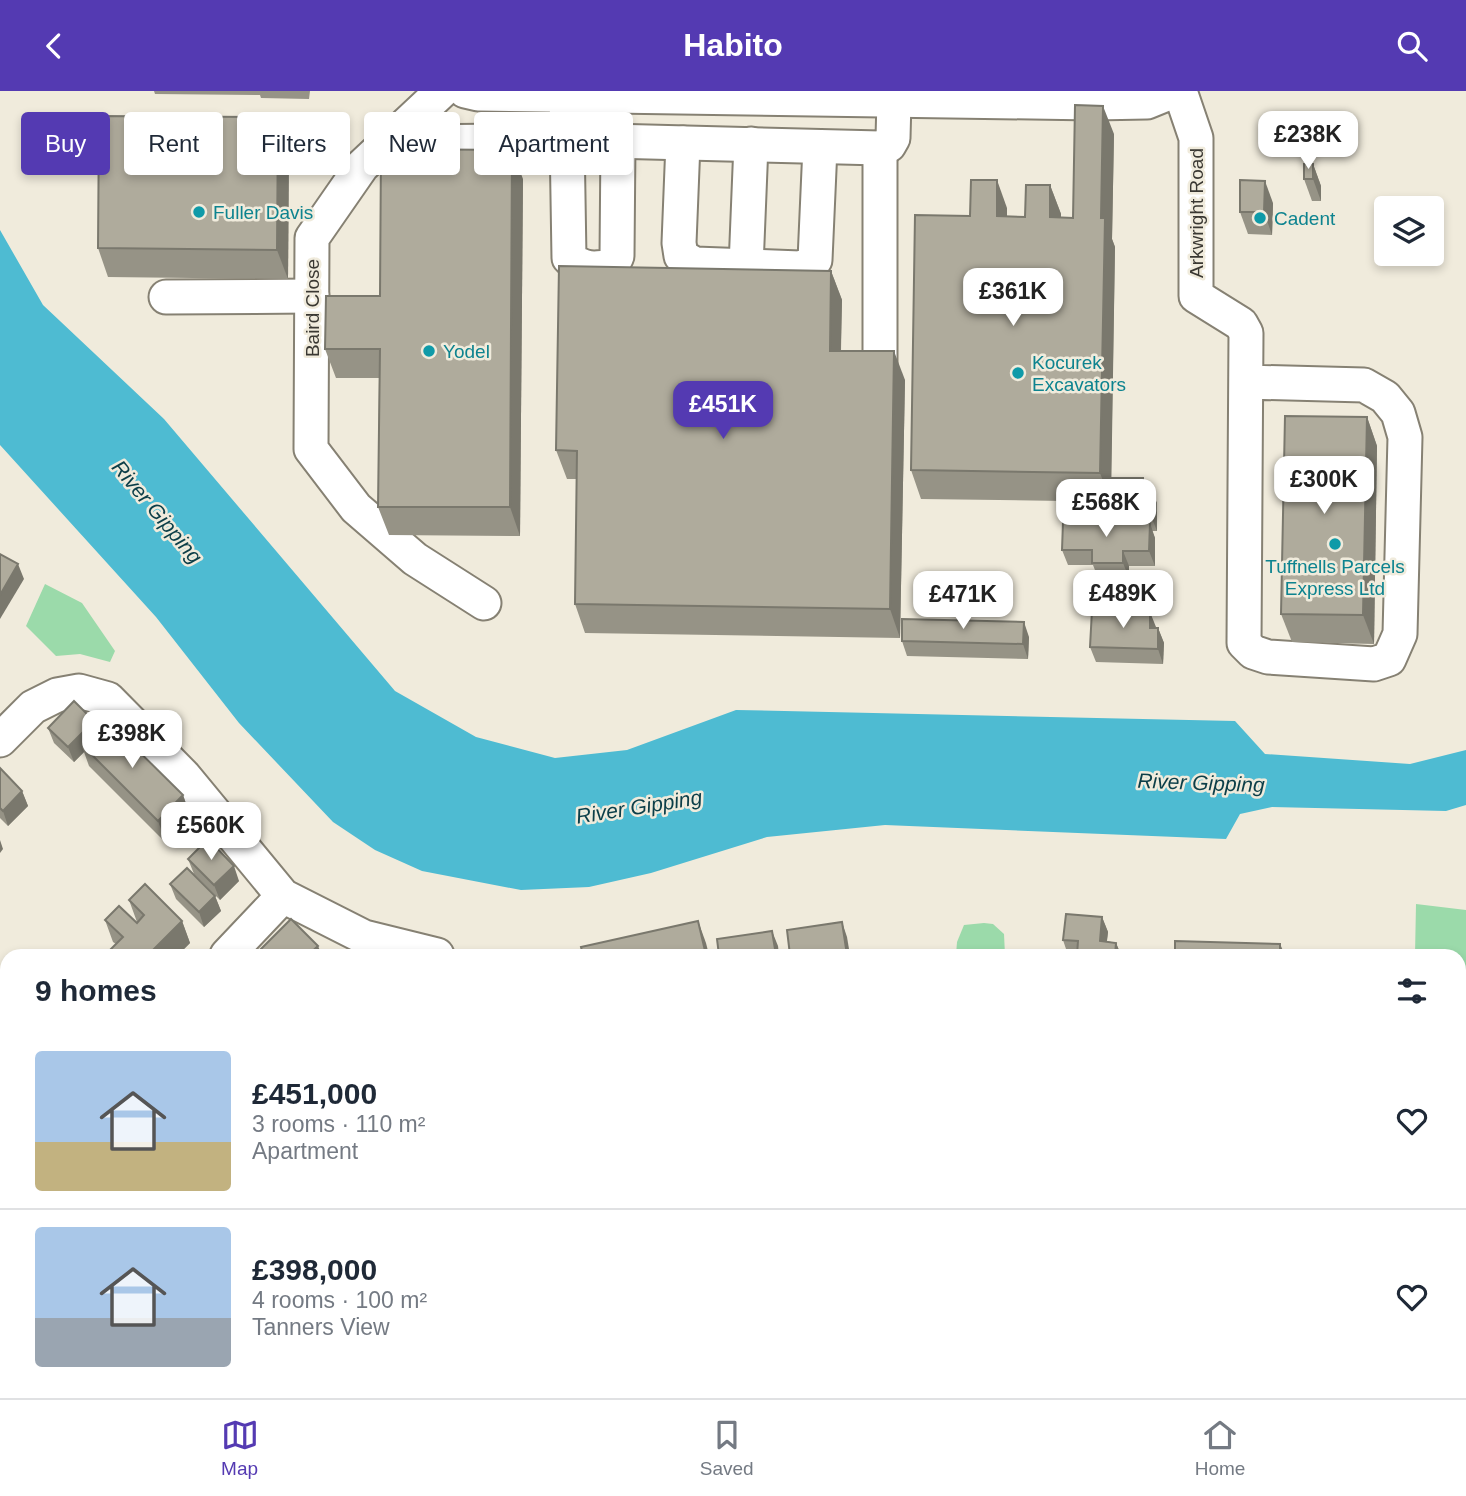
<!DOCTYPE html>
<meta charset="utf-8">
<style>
body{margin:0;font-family:Arial,sans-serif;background:#f2f2f3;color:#1f2937;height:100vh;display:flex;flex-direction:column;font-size:26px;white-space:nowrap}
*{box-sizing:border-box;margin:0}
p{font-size:23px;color:#747a83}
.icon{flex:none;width:38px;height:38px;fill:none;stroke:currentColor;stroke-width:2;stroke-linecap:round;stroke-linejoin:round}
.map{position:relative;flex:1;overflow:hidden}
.drawer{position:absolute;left:0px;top:858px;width:1466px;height:450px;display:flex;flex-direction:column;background:#fff;border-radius:21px 21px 0 0;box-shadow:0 4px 10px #0003}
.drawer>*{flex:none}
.banner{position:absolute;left:21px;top:21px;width:700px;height:63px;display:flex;gap:14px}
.buttons{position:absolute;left:1374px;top:105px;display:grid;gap:14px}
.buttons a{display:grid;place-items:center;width:70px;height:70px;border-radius:7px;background:#fff;box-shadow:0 4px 10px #0003;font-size:35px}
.price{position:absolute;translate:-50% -60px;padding:0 16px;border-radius:14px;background:#fff;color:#222;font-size:23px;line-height:46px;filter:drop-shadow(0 2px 4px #0008)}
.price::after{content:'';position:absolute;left:50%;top:42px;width:21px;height:16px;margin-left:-10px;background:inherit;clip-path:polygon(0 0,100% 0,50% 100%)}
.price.active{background:#543ab2;color:#fff}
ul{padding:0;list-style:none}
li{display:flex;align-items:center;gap:21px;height:175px;padding:0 35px}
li+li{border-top:2px solid #e0e1e3}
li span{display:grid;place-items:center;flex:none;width:196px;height:140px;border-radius:7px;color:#555}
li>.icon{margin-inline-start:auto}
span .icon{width:84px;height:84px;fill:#fffc;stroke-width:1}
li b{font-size:30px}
h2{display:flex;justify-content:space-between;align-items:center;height:84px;padding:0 35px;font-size:30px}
.chip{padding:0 24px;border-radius:7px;background:#fff;box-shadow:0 4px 10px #0003;font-size:24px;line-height:63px}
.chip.active{background:#543ab2;color:#fff}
header{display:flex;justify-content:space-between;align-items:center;height:91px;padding:0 35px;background:#543ab2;color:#fff;font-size:32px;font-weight:800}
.tab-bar{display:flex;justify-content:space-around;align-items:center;height:98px;border-top:2px solid #e0e1e3;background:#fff;font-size:19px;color:#747a83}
.tab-bar a{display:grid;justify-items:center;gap:4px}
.tab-bar .active{color:#543ab2}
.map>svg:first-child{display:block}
.green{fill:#9bdaaa}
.water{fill:#4ebbd2}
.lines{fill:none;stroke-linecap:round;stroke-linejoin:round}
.minor-casing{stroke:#868173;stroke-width:37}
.minor{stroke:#fff;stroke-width:33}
.rail{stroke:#939085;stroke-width:5;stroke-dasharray:10 5;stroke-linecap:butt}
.wall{fill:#969386}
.shaded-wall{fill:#7a786d}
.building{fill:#afab9c;stroke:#7a786d;stroke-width:2}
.culture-dot{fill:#0f9aa8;stroke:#f0ebdc;stroke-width:2.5}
.labels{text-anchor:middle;stroke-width:5;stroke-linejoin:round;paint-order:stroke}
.culture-label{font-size:19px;fill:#0d838f;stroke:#f0ebdc;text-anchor:start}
.street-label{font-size:19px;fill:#3a3832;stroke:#f0ebdc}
.water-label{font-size:21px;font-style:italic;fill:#0b3e48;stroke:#f0ebdc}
</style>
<header><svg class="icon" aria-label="back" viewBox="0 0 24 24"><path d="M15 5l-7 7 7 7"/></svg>Habito<svg class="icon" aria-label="search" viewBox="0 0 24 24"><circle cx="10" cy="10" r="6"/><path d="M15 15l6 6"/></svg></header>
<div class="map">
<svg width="1466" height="1307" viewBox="0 0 1466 1307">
<rect width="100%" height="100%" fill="#f0ebdc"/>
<g class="green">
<polygon points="45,493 82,512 115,560 110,571 80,563 56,565 26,535"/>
<polygon points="1416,813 1466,819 1466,979 1460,1016 1460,864 1415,864"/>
<polygon points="984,832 993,833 1004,843 1005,864 956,864 957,851 964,834"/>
<polygon points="1466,1180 1466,1307 1436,1307 1438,1300 1460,1300 1460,1208"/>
<polygon points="1179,1300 1326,1300 1328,1307 1194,1307"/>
</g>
<polygon class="water" points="0,139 43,214 164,328 395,600 476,646 555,667 627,659 736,619 1235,630 1265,663 1410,673 1466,659 1466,714 1446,720 1272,716 1240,723 1226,748 885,734 767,746 651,782 589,796 521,799 422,780 375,759 333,731 239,632 156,526 0,354"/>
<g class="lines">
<defs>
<g id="minor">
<polyline points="442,0 362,75 312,147 311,358 356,417 415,468 484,512"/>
<polyline points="465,0 478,3 1094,12 1147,11 1174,0"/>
<polyline points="1180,0 1196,47 1196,205 1241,233 1246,242 1244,552 1253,561 1268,566 1374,573 1389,568 1400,543 1405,346 1398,322 1385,306 1364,294 1246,291"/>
<polyline points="566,4 567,45 572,49 880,57 889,54 893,47 894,9"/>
<path d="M567 45 569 167C584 179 594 178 612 175L617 165 618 50"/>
<polyline points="392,46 414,51 501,50"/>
<polyline points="683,52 679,152 681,165 695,173 800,177 809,174 815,169 820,56"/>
<polyline points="880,57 880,275"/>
<polyline points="746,176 751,53"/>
<polyline points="166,206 312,205"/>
<polyline points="0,649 33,616 57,604 79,600 108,608 184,685 283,805 364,846 437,864"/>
<polyline points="227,864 283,805"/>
<polyline points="0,1106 7,1098"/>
<polyline points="548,1300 556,1304 557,1307"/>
<polyline points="1036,1300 1045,1305"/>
<polyline points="809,1307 812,1300"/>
</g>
</defs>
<use href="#minor" class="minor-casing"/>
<use href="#minor" class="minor"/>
<g class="rail">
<polyline points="1460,1070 1466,1037"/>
<polyline points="1460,1141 1466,1108"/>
<polyline points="1411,1307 1412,1300"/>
<polyline points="1424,1307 1426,1300"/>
</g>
</g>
<g class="wall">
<polygon points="154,0 310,0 309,8 261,7 260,4 155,3"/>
<polygon points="278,26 289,55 288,188 108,186 98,157"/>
<polygon points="1114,43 1112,148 1115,156 1111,387 1143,387 1147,397 1157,412 1157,440 1152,440 1155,447 1155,475 1129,475 1129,487 1098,487 1093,474 1068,474 1062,459 1066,431 1064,424 1064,410 921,408 911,379 970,125 1007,117 1007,126 1025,126 1050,94 1061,123 1061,126 1073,127"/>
<polygon points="1313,73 1321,95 1321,110 1312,110 1304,88"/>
<polygon points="523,88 520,445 389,444 378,416 379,287 336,287 325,258 380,205"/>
<polygon points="1273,112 1272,144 1248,143 1240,121"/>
<polygon points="831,180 842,209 841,260 905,289 900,547 585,542 575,513 577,388 567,388 556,359"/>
<polygon points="1367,326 1377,355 1374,553 1292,551 1281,523"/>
<polygon points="1156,537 1158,537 1164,552 1163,573 1096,571 1090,556"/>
<polygon points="1029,546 1028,568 907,565 902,550"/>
<polygon points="48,637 97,637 183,704 191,727 166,752 89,675 84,661 74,671 54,652"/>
<polygon points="0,677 22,700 28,715 8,735 0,727"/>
<polygon points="188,768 239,790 220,809 194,783"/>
<polygon points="170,793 215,805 221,820 204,836 176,808"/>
<polygon points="129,809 182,830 190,852 178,864 105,864 116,853 113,851 105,829 137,831"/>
<polygon points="1102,826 1108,841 1107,850 1116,852 1121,864 1068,864 1063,849"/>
<polygon points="0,930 7,935 7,979 0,972"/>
<polygon points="235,1300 294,1300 291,1307 237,1307"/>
<polygon points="364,1300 522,1300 525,1307 428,1307 423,1305 422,1307 361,1307"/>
</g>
<g class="shaded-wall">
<polygon points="1103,15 1114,43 1112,148 1115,156 1111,411 1100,382 1101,127"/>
<polygon points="278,26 289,55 288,188 277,159"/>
<polygon points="512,59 523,88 520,445 510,416"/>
<polygon points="1313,73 1321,95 1321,110 1313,88"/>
<polygon points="997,89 1007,117 1007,154 997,125"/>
<polygon points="1265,90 1273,112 1272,144 1264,121"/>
<polygon points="1050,94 1061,123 1060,155 1050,126"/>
<polygon points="831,180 842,209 840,288 830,260"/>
<polygon points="894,260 905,289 900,547 890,518"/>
<polygon points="1367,326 1377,355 1374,553 1363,524"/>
<polygon points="1151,397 1157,412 1157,440 1151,425"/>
<polygon points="1150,432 1155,447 1155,475 1149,460"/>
<polygon points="1123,460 1129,475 1129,487 1123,472"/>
<polygon points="18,473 24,488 0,528 0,504"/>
<polygon points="1150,521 1156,536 1155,552 1150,537"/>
<polygon points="1024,531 1029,546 1028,568 1023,553"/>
<polygon points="1158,537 1164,552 1163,573 1158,558"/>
<polygon points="94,630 100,645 81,653 84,661 74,671 68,656"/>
<polygon points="22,700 28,715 8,735 3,720"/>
<polygon points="183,704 191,727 166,752 158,730"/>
<polygon points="0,749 3,758 0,762"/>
<polygon points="234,775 239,790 220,809 214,794"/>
<polygon points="215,805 221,820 204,836 199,821"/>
<polygon points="1102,826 1108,841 1105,864 1100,850"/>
<polygon points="182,830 190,852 178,864 148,864"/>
<polygon points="698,830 706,852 709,864 706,864"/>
<polygon points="842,831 847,846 850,864 847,864"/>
<polygon points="772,840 778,855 779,864 776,864"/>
<polygon points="1116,852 1121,864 1115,864"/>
<polygon points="1280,853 1285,864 1280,864"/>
<polygon points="318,855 322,864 308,864"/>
<polygon points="7,1007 7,1038 0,1045 0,1015"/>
<polygon points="7,1282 7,1300 18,1300 13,1307 0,1307 0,1293"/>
<polygon points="42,1300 53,1300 55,1307 37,1307"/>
<polygon points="270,1300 294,1300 291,1307 267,1307"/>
<polygon points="406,1300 421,1300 423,1305 422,1307 403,1307"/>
<polygon points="518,1300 522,1300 525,1307 515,1307"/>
<polygon points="776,1300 789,1300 786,1307 773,1307"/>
<polygon points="901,1300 920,1300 920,1304 917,1307 894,1307"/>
</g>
<g class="building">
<polygon points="1075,14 1103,15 1101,127 1105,127 1100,382 911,379 915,124 970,125 971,89 997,89 997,125 1025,126 1026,94 1050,94 1050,126 1073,127"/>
<polygon points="99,25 278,26 277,159 98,157"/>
<polygon points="381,58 512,59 510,416 378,416 380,258 325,258 326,205 380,205"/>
<rect x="1304" y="73" width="9" height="15"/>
<polygon points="1240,89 1265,90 1264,121 1240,121"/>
<polygon points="559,175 831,180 830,260 894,260 890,518 575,513 577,360 556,359"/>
<polygon points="1285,325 1367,326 1363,524 1281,523"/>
<polygon points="1111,387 1143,387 1143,397 1151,397 1151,425 1064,424 1064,396 1111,396"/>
<polygon points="1063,431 1150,432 1149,460 1123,460 1123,472 1092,472 1092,459 1062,459"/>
<polygon points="0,463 18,473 0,504"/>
<polygon points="1092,519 1150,521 1150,537 1158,537 1158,558 1090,556"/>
<polygon points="902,528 1024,531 1023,553 902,550"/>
<polygon points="74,610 94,630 68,656 48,637"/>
<polygon points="106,628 183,704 158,730 81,653"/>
<polygon points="0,677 22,700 3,720 0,717"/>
<polygon points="208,748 234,775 214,794 188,768"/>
<polygon points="187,777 215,805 199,821 170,793"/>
<polygon points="145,793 182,830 148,864 105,864 123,846 105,829 119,815 137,832 144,824 129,809"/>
<polygon points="1066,823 1102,826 1100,850 1116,852 1115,864 1077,864 1078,850 1063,849"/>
<polygon points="291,828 318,855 308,864 255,864"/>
<polygon points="698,830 706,864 583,864 581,856"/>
<polygon points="842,831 847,864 790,864 787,839"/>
<polygon points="772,840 776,864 719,864 717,848"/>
<polygon points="1175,850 1280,853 1280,864 1175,864"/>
<polygon points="1,929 7,935 7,964 0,958 0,930"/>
<polygon points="0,974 7,981 7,1007 0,1015"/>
<polygon points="0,1256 7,1261 7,1282 0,1293"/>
<polygon points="11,1300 42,1300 37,1307 6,1307"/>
<polygon points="62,1300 65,1300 75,1307 57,1307"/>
<polygon points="249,1300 270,1300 267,1307 263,1307"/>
<polygon points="364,1300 406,1300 403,1307 361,1307"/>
<polygon points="452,1300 518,1300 515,1307 466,1307"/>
<polygon points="638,1300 708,1300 722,1307 635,1307"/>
<polygon points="749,1300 776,1300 773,1307 745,1307"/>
<polygon points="833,1300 901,1300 893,1307 837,1307"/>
<polygon points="1065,1300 1073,1300 1087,1307 1063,1307"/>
</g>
<g class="culture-dot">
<circle cx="199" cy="121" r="7"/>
<circle cx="1260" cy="127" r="7"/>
<circle cx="429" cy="260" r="7"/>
<circle cx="1018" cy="282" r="7"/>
<circle cx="1335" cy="453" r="7"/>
</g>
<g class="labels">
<g class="culture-label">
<text x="213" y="128">Fuller Davis</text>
<text x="1274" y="134">Cadent</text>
<text x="443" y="267">Yodel</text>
<text x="1032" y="278">Kocurek<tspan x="1032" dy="22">Excavators</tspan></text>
<text x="1335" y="482" text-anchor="middle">Tuffnells Parcels<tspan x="1335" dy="22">Express Ltd</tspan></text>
</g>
<g class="street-label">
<text transform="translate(1196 122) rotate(-90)" y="7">Arkwright Road</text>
<text transform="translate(312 217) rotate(-90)" y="7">Baird Close</text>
</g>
<g class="water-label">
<text transform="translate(157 421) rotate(50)" y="7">River Gipping</text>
<text transform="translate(1201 692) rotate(2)" y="7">River Gipping</text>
<text transform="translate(639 716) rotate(-9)" y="7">River Gipping</text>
</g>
</g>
</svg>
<div class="buttons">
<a><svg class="icon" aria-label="layers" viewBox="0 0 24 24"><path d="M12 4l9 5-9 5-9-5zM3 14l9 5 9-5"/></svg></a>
</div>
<b class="price" style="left:1308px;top:80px">£238K</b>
<b class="price" style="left:1013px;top:237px">£361K</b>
<b class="price active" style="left:723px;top:350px">£451K</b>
<b class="price" style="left:1324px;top:425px">£300K</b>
<b class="price" style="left:1106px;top:448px">£568K</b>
<b class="price" style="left:1123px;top:539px">£489K</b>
<b class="price" style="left:963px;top:540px">£471K</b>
<b class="price" style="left:132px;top:679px">£398K</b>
<b class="price" style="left:211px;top:771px">£560K</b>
<div class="banner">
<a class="chip active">Buy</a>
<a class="chip">Rent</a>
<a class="chip">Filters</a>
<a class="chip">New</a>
<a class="chip">Apartment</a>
</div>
<section class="drawer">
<h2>9 homes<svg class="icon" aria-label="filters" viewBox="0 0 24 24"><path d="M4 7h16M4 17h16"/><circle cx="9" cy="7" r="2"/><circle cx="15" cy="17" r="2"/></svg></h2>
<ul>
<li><span style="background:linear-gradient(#a9c7e8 65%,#c2b280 0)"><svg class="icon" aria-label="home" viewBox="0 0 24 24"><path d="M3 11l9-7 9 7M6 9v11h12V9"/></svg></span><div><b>£451,000</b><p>3 rooms · 110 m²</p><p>Apartment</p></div><svg class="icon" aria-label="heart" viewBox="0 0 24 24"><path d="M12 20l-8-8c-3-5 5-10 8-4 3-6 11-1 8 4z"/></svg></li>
<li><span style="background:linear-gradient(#a9c7e8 65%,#9aa5b1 0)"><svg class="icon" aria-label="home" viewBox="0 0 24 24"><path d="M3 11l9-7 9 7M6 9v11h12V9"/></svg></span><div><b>£398,000</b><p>4 rooms · 100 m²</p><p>Tanners View</p></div><svg class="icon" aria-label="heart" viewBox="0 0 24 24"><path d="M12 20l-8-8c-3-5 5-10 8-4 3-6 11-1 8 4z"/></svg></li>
</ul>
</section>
</div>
<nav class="tab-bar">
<a class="active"><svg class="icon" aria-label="map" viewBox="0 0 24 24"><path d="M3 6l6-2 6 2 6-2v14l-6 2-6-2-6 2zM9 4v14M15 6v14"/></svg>Map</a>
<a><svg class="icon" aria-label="saved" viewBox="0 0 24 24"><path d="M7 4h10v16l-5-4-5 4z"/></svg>Saved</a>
<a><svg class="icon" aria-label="home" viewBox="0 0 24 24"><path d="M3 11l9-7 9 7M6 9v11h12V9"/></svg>Home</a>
</nav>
